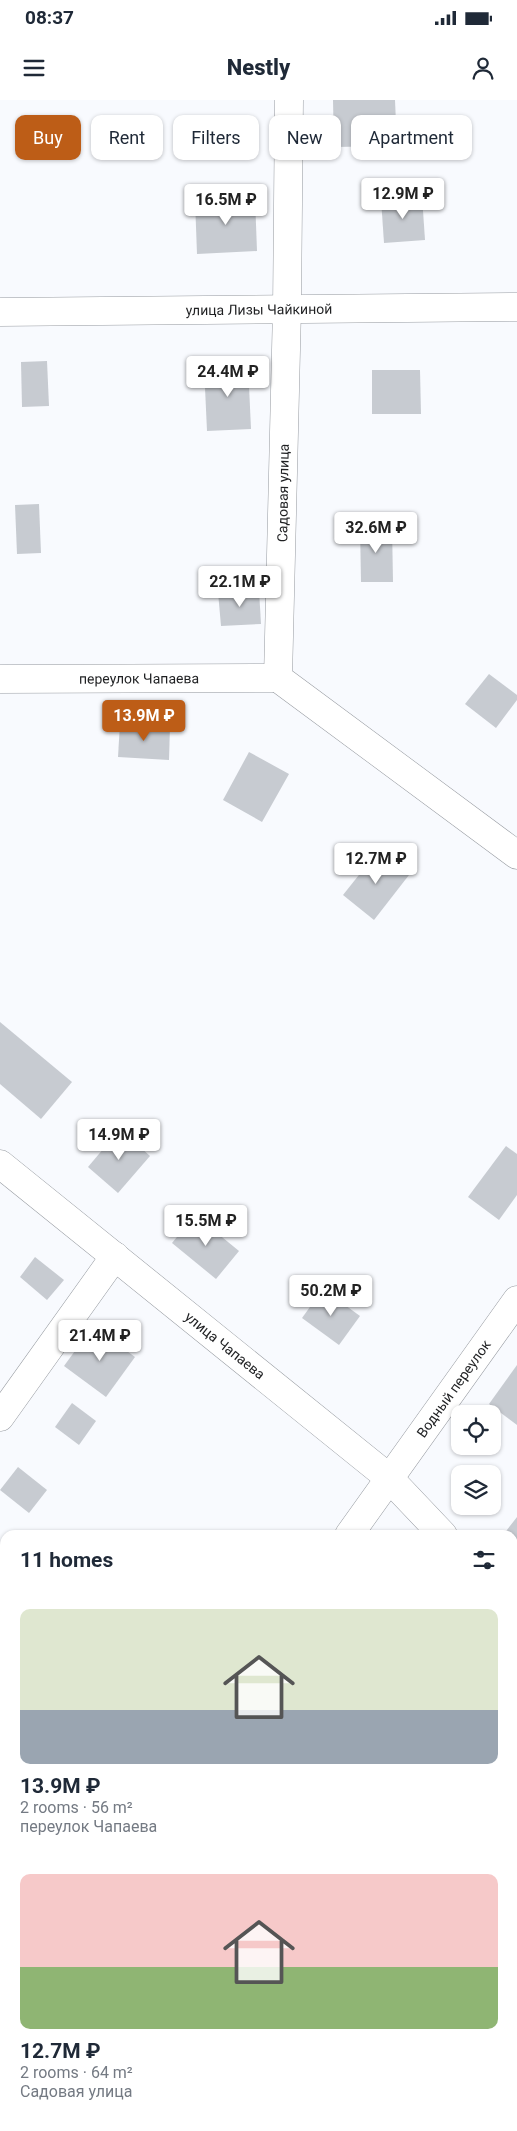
<!DOCTYPE html>
<meta charset="utf-8">
<style>
body{margin:0;font-family:Roboto,sans-serif;background:#f2f2f3;color:#1f2937;height:100vh;display:flex;flex-direction:column;font-size:19px;white-space:nowrap}
*{box-sizing:border-box;margin:0}
p{font-size:16px;color:#747a83}
.icon{flex:none;width:28px;height:28px;fill:none;stroke:currentColor;stroke-width:2;stroke-linecap:round;stroke-linejoin:round}
.map{position:relative;flex:1;overflow:hidden}
.details{position:absolute;left:0px;top:1430px;width:518px;height:601px;display:flex;flex-direction:column;background:#fff;border-radius:15px 15px 0 0;box-shadow:0 1px 4px #0004}
.details>*{flex:none}
.banner{position:absolute;left:15px;top:15px;width:488px;height:45px;display:flex;gap:10px}
.fabs{position:absolute;left:451px;top:1305px;display:grid;gap:10px}
.fabs a{display:grid;place-items:center;width:50px;height:50px;border-radius:10px;background:#fff;box-shadow:0 1px 4px #0004;font-size:25px}
.price{position:absolute;translate:-50% -42px;padding:0 11px;border-radius:5px;background:#fff;color:#222;font-size:16px;line-height:32px;filter:drop-shadow(0 1px 2px #0008)}
.price::after{content:'';position:absolute;left:50%;top:30px;width:15px;height:11px;margin-left:-8px;background:inherit;clip-path:polygon(0 0,100% 0,50% 100%)}
.price.on{background:#bd5d17;color:#fff}
ul{padding:0;list-style:none}
li{display:grid;align-content:center;gap:10px;height:265px;padding:0 20px}
li span{display:grid;place-items:center;height:155px;border-radius:10px;color:#555}
li>.icon{margin-inline-start:auto}
span .icon{width:90px;height:90px;fill:#fffc;stroke-width:1}
li b{font-size:21px}
h2{display:flex;justify-content:space-between;align-items:center;height:60px;padding:0 20px;font-size:21px}
.chip{padding:0 18px;border-radius:10px;background:#fff;box-shadow:0 1px 4px #0004;font-size:18px;line-height:45px}
.chip.on{background:#bd5d17;color:#fff}
.status{display:flex;justify-content:space-between;align-items:center;height:35px;padding:0 25px;background:#fff;direction:ltr}
.status svg{height:14px;fill:currentColor}
header{display:flex;justify-content:space-between;align-items:center;height:65px;padding:0 20px;background:#fff;font-size:22px;font-weight:800}
.map>svg:first-child{display:block}
.building{fill:#c7cbd1}
.lines{fill:none;stroke-linecap:round;stroke-linejoin:round}
.minor-casing{stroke:#979ba1;stroke-width:29}
.minor{stroke:#fff;stroke-width:28}
.labels{text-anchor:middle;stroke-width:4.5;stroke-linejoin:round;paint-order:stroke}
.street-label{font-size:14px;fill:#1f2022;stroke:#fff}
</style>
<div class="status"><b>08:37</b><svg viewBox="0 0 49 12"><path d="M0 12V9h3v3zM5 12V6h3v6zM10 12V3h3v9zM15 12V0h3v12zM26 1h20v11H26zM47 4h2v5h-2z"/></svg></div>
<header><svg class="icon" aria-label="menu" viewBox="0 0 24 24"><path d="M4 6h16M4 12h16M4 18h16"/></svg>Nestly<svg class="icon" aria-label="person" viewBox="0 0 24 24"><circle cx="12" cy="8" r="4"/><path d="M4 21q1-7 8-7t8 7"/></svg></header>
<div class="map">
<svg width="517" height="2031" viewBox="0 0 517 2031">
<rect width="100%" height="100%" fill="#f8fafe"/>
<g class="building">
<polygon points="333,0 395,0 397,46 334,47"/>
<polygon points="422,96 425,140 384,143 381,99"/>
<polygon points="255,98 257,151 197,154 195,100"/>
<polygon points="47,261 49,306 22,307 21,262"/>
<polygon points="248,264 251,329 207,331 204,266"/>
<polygon points="372,270 420,270 421,314 372,314"/>
<polygon points="39,404 41,453 17,454 15,405"/>
<polygon points="360,426 392,426 393,482 361,482"/>
<polygon points="259,490 261,524 221,526 218,492"/>
<polygon points="489,574 517,595 517,600 496,628 465,604"/>
<polygon points="120,623 170,626 169,660 118,657"/>
<polygon points="249,652 289,674 262,722 223,700"/>
<polygon points="378,751 409,775 374,820 343,795"/>
<polygon points="0,922 72,982 41,1019 0,984"/>
<polygon points="120,1029 150,1056 118,1093 88,1067"/>
<polygon points="506,1046 517,1054 517,1095 499,1120 468,1097"/>
<polygon points="195,1115 239,1151 216,1179 172,1143"/>
<polygon points="35,1157 64,1180 47,1200 20,1177"/>
<polygon points="323,1189 360,1216 339,1245 302,1218"/>
<polygon points="93,1226 135,1257 106,1297 64,1266"/>
<polygon points="517,1265 517,1325 489,1304"/>
<polygon points="72,1303 96,1321 79,1345 55,1327"/>
<polygon points="18,1367 47,1390 29,1413 0,1390"/>
<polygon points="517,1417 517,1465 512,1462 512,1435 503,1435"/>
<polygon points="5,1516 5,1534 0,1530 0,1523"/>
<polygon points="512,1570 517,1573 517,1642 512,1648"/>
<polygon points="0,1688 5,1692 5,1705 0,1712"/>
<polygon points="5,1768 5,1812 0,1808 0,1774"/>
<polygon points="114,2026 148,2026 142,2031 109,2031"/>
</g>
<g class="lines">
<defs>
<g id="minor">
<polyline points="289,0 287,209 278,578 517,755"/>
<path id="s1" d="M0 212 517 207"/>
<path id="s2" d="M0 579 278 578"/>
<path id="s3" d="M0 1064 388 1377 443 1435"/>
<polyline points="0,1317 115,1156"/>
<path id="s4" d="M349 1435 517 1200"/>
<polyline points="512,1509 517,1514"/>
<polyline points="512,1676 517,1670"/>
<polyline points="0,1948 5,1940"/>
<polyline points="257,2031 261,2026"/>
</g>
</defs>
<use href="#minor" class="minor-casing"/>
<use href="#minor" class="minor"/>
</g>
<g class="labels">
<g class="street-label">
<text dy="5" stroke="none"><textPath href="#s1" startOffset="259">улица Лизы Чайкиной</textPath></text>
<text transform="translate(283 393) rotate(-89)" y="5">Садовая улица</text>
<text dy="5" stroke="none"><textPath href="#s2" startOffset="139">переулок Чапаева</textPath></text>
<text dy="5" stroke="none"><textPath href="#s3" startOffset="289">улица Чапаева</textPath></text>
<text dy="5" stroke="none"><textPath href="#s4" startOffset="180">Водный переулок</textPath></text>
</g>
</g>
</svg>
<div class="fabs">
<a><svg class="icon" aria-label="locate" viewBox="0 0 24 24"><circle cx="12" cy="12" r="6"/><path d="M12 2v4M12 18v4M2 12h4M18 12h4"/></svg></a>
<a><svg class="icon" aria-label="layers" viewBox="0 0 24 24"><path d="M12 4l9 5-9 5-9-5zM3 14l9 5 9-5"/></svg></a>
</div>
<b class="price" style="left:403px;top:120px">12.9M ₽</b>
<b class="price" style="left:226px;top:126px">16.5M ₽</b>
<b class="price" style="left:228px;top:298px">24.4M ₽</b>
<b class="price" style="left:376px;top:454px">32.6M ₽</b>
<b class="price" style="left:240px;top:508px">22.1M ₽</b>
<b class="price on" style="left:144px;top:642px">13.9M ₽</b>
<b class="price" style="left:376px;top:785px">12.7M ₽</b>
<b class="price" style="left:119px;top:1061px">14.9M ₽</b>
<b class="price" style="left:206px;top:1147px">15.5M ₽</b>
<b class="price" style="left:331px;top:1217px">50.2M ₽</b>
<b class="price" style="left:100px;top:1262px">21.4M ₽</b>
<div class="banner">
<a class="chip on">Buy</a>
<a class="chip">Rent</a>
<a class="chip">Filters</a>
<a class="chip">New</a>
<a class="chip">Apartment</a>
</div>
<section class="details">
<h2>11 homes<svg class="icon" aria-label="filters" viewBox="0 0 24 24"><path d="M4 7h16M4 17h16"/><circle cx="9" cy="7" r="2"/><circle cx="15" cy="17" r="2"/></svg></h2>
<ul>
<li><span style="background:linear-gradient(#dfe7d0 65%,#9aa5b1 0)"><svg class="icon" aria-label="home" viewBox="0 0 24 24"><path d="M3 11l9-7 9 7M6 9v11h12V9"/></svg></span><div><b>13.9M ₽</b><p>2 rooms · 56 m²</p><p>переулок Чапаева</p></div></li>
<li><span style="background:linear-gradient(#f6c9c9 60%,#8fb573 0)"><svg class="icon" aria-label="home" viewBox="0 0 24 24"><path d="M3 11l9-7 9 7M6 9v11h12V9"/></svg></span><div><b>12.7M ₽</b><p>2 rooms · 64 m²</p><p>Садовая улица</p></div></li>
</ul>
</section>
</div>
